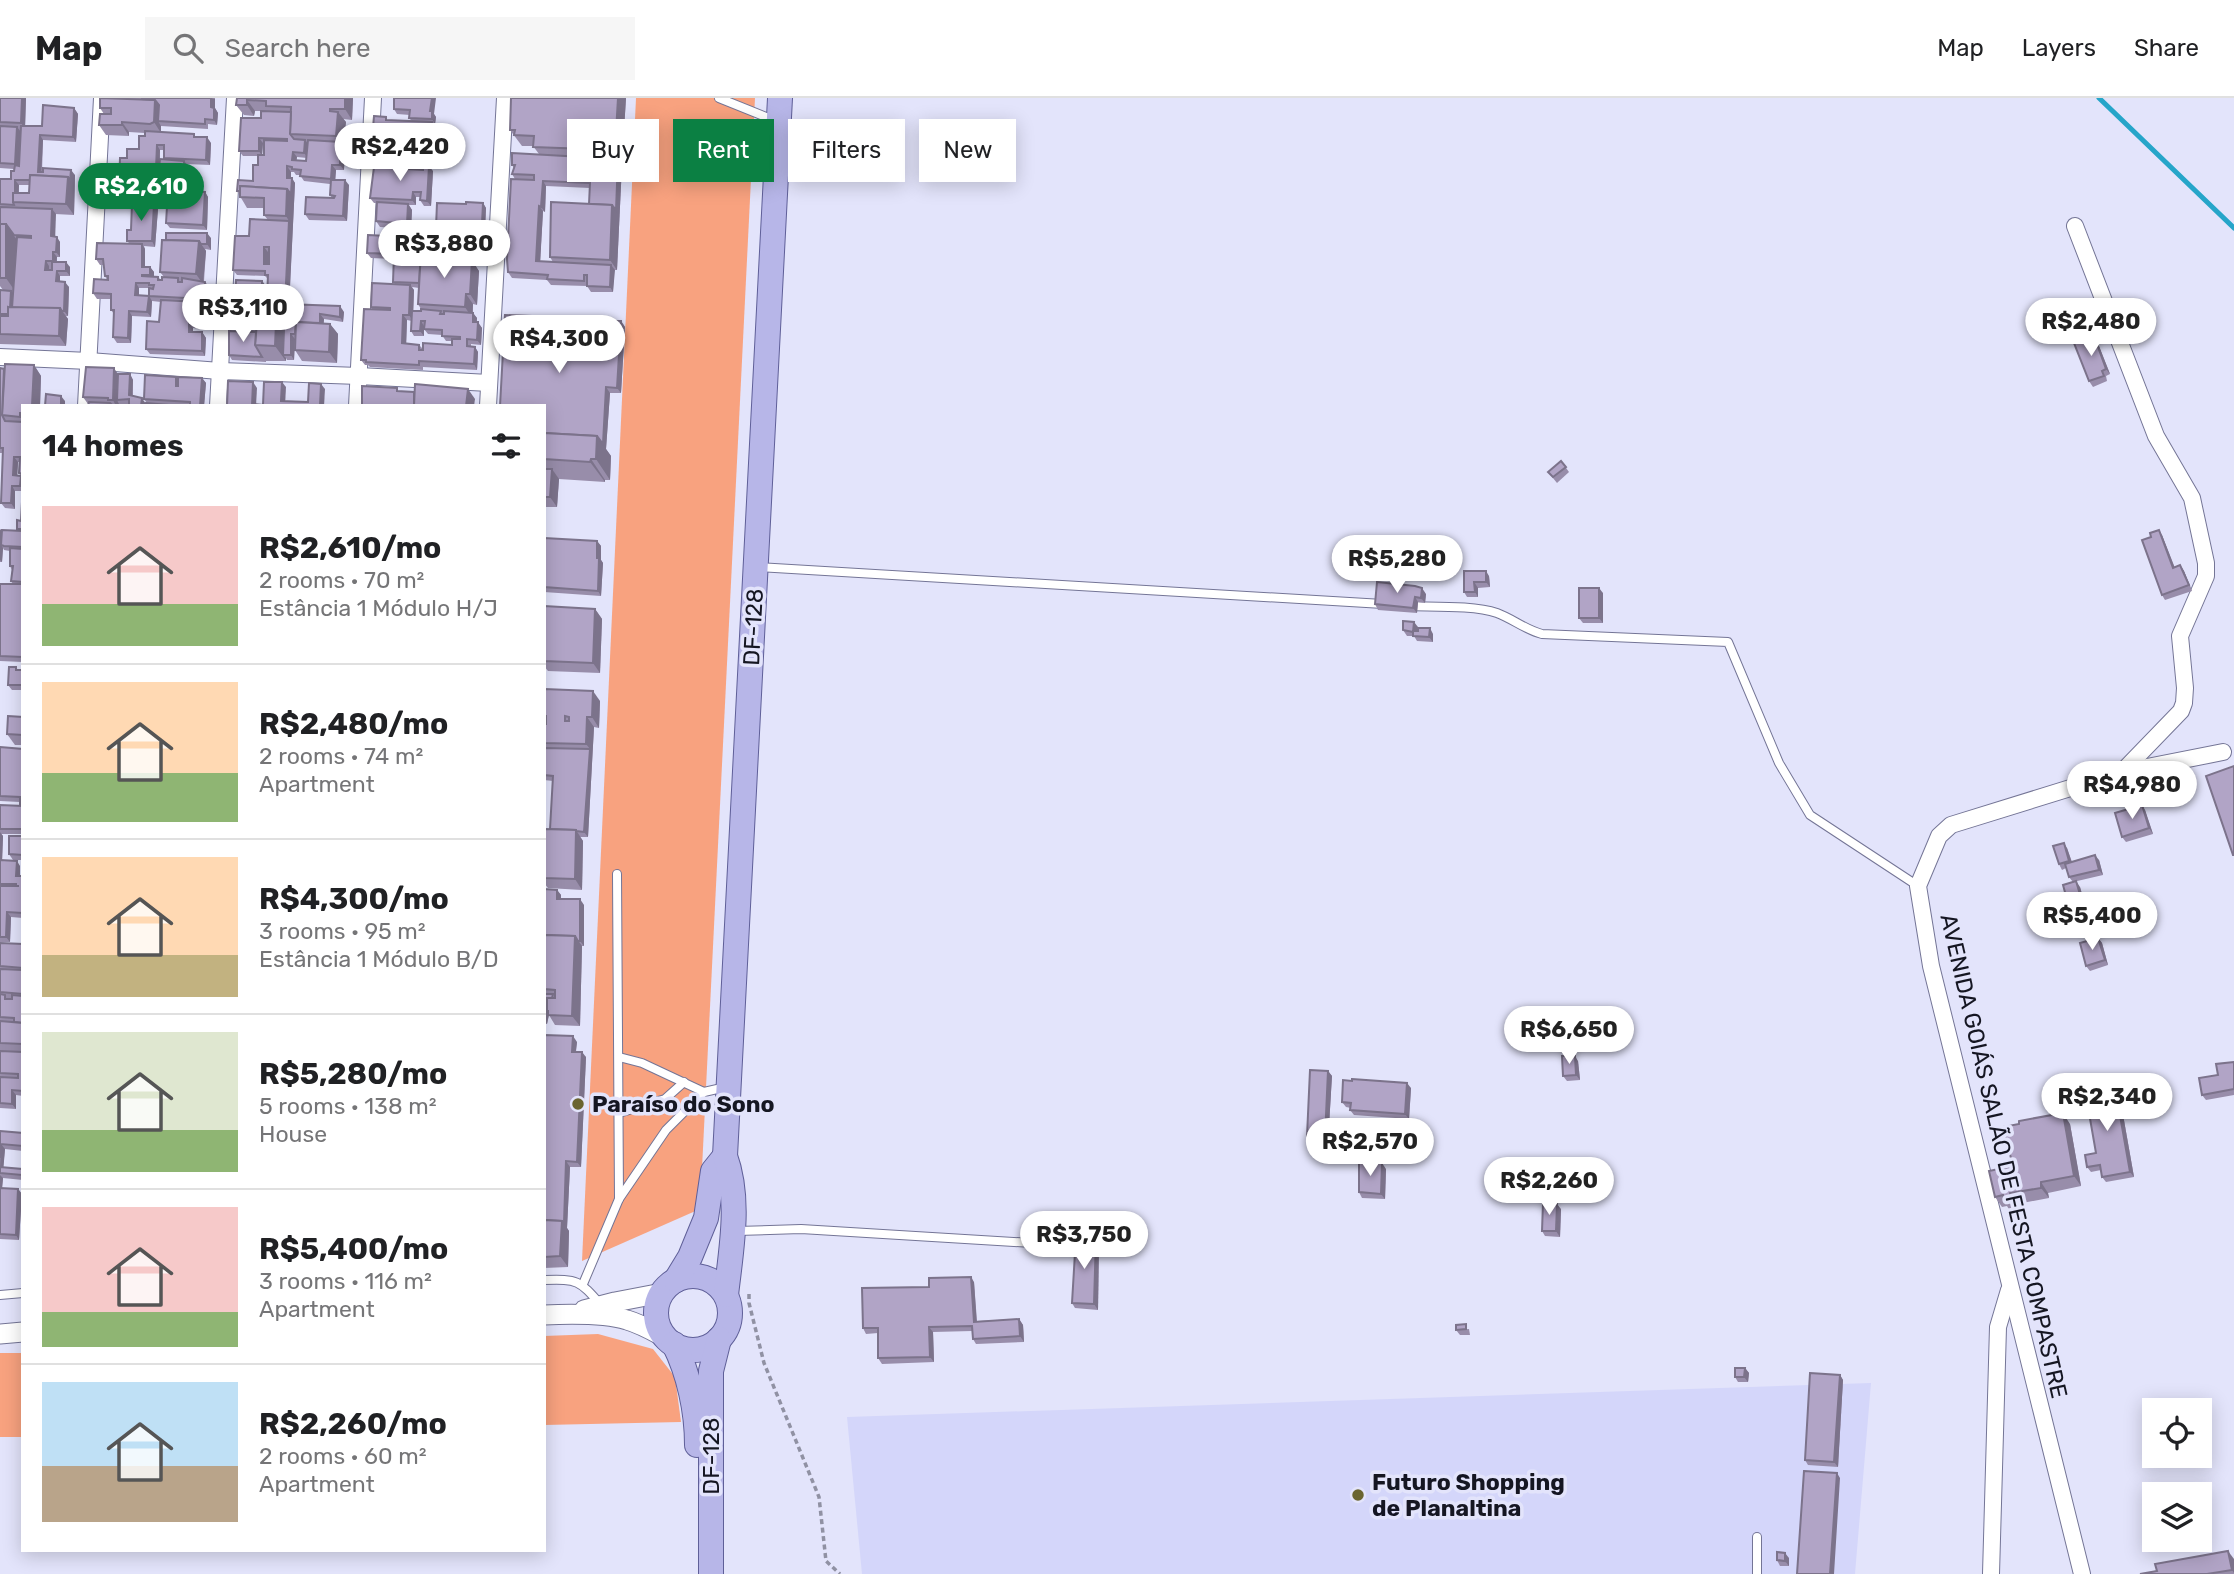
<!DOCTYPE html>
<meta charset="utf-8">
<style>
body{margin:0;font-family:Rubik,sans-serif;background:#f6f6f6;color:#202124;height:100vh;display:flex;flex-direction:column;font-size:26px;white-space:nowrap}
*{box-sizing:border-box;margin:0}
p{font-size:23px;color:#757577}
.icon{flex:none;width:38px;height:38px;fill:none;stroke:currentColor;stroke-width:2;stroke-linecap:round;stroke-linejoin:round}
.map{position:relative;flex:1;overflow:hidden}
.panel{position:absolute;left:21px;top:306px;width:525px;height:1148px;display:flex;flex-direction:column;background:#fff;border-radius:0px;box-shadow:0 4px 18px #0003}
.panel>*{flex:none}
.guide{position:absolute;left:567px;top:21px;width:665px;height:63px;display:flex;gap:14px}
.tools{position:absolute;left:2142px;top:1300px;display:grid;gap:14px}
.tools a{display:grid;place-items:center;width:70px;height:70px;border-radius:0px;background:#fff;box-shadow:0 4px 18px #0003;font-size:35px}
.price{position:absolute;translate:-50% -60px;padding:0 16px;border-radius:24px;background:#fff;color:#222;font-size:23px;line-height:46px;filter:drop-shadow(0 2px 4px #0008)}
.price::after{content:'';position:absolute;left:50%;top:42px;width:21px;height:16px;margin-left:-10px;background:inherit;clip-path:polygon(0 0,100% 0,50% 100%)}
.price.active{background:#0b8043;color:#fff}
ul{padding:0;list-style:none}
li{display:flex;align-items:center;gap:21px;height:175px;padding:0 21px}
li+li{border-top:2px solid #e0e0e0}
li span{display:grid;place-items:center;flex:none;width:196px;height:140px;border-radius:0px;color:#555}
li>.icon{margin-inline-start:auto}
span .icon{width:84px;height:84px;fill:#fffc;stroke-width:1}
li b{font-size:30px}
h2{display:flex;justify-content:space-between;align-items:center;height:84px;padding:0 21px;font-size:30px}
.chip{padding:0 24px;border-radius:0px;background:#fff;box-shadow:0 4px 18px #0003;font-size:24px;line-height:63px}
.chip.active{background:#0b8043;color:#fff}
header{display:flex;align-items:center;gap:42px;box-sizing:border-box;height:98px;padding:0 35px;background:#fff;border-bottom:2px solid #e0e0e0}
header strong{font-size:33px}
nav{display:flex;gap:38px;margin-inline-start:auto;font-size:24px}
.search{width:490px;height:63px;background:#f6f6f6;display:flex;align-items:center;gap:18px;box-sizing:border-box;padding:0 24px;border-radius:0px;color:#757577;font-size:26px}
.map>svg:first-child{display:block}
.built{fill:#d4d6fa}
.green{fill:#f8a27f}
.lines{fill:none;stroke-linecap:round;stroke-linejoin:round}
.stream{stroke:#26a5c9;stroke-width:5}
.service-casing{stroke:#747596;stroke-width:10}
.minor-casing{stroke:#747596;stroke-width:18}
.tertiary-casing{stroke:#747596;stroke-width:21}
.primary-casing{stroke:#5f5f98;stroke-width:26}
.path{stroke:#9091a3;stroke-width:3.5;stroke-dasharray:5 3.5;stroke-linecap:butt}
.service{stroke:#fff;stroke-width:8}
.minor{stroke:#fff;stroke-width:16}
.tertiary{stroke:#fff;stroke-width:19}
.primary{stroke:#b7b6e8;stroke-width:24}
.wall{fill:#988daa;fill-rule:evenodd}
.shaded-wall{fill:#7c738b}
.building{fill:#b1a4c6;stroke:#7c738b;stroke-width:2;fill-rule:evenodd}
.poi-dot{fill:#6a6430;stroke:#e3e4fb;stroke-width:2.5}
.labels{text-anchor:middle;stroke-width:7;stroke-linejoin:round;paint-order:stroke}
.street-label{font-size:23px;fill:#151622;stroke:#e3e4fb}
.poi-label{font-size:23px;font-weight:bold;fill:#151622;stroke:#e3e4fb;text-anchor:start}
</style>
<header>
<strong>Map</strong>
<div class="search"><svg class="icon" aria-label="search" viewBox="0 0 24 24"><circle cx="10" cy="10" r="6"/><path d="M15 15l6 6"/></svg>Search here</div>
<nav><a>Map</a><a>Layers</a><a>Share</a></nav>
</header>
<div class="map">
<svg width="2234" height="1476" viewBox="0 0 2234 1476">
<rect width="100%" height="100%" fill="#e3e4fb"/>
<polygon class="built" points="1871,1285 1855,1476 862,1476 847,1319"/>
<g class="green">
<polygon points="636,0 755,0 700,1111 582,1163"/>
<polygon points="598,1236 653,1251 675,1279 681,1324 544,1327 544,1238"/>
<rect x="0" y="1255" width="23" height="84"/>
</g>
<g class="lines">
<polyline class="stream" points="2099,0 2234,130"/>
<defs>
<g id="service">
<polyline points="719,0 776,23"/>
<polyline points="757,469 1383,506"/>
<path d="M1407 508C1432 509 1474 507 1497 515 1513 521 1526 532 1542 536L1728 544 1779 665 1810 717 1918 788"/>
<polyline points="617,776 619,1101"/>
<polyline points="619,959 642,965 704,994"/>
<polyline points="619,1015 665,1001 684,984"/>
<polyline points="737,1133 801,1131 1048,1146"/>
<path d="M544 1182C578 1181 579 1182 601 1207"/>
<polyline points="583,1186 619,1101 666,1032 704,994 726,989"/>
<polyline points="0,1197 23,1195"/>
<polyline points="1757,1439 1757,1476"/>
</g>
<g id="minor">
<polyline points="2075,128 2156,338 2192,400 2206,465 2206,478 2180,538 2185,590 2184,605 2181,613 2122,674"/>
<polyline points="0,259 89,263 220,273 359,278 489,285"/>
<polyline points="86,308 102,0"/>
<polyline points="218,308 235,0"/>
<polyline points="357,308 373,0"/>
<polyline points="488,308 505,0"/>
<polyline points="1991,1476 1998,1229 2009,1192"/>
<polyline points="2082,1476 1931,868 1918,788 1939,738 1951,727 2122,674 2223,654"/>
</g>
<g id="tertiary">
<polyline points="584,1212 615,1204 662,1195"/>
<path d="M544 1217C567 1216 605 1215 627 1222 641 1226 653 1233 666 1240"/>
<polyline points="0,1236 23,1234"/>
</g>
<g id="primary">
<circle cx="693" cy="1215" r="37"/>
<polyline points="676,1182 690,1159 706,1120 713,1073 725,1058"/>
<path d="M726 1197C731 1152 741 1102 725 1058L780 0"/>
<path d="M674 1246C689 1276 697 1313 697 1347"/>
<polyline points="711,1476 711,1273 719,1241"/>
</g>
</defs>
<use href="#service" class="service-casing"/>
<use href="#minor" class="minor-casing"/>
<use href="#tertiary" class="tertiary-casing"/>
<use href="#primary" class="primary-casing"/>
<polyline class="path" points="749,1196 749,1205 764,1265 819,1399 826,1463 840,1476"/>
<use href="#service" class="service"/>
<use href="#minor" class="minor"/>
<use href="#tertiary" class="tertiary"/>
<use href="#primary" class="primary"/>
</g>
<g class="wall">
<path d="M0 0H26L25 28H42L74 10 78 16 76 44 43 42 42 74 75 77 74 117 55 116V139L60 144V159H57V164L70 169V178H60V183L69 189 68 218H66L68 221 66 248 0 246V192H3L0 188V81H11L14 71 0 70ZM19 87H29V95H19Z"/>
<path d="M100 0H215V10L218 15 217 27 208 26V31L161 28V34L196 39 211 45 210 67 186 66 188 68 187 93 205 94 208 99 207 132 170 130 166 125 167 95 159 94 158 103 104 101 100 96 119 87 127 60 139 51 145 38V35L129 34V38L106 37 99 27 104 16 100 10ZM160 52H164V60L165 61H160Z"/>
<path d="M237 0H353L352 22 343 21 346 24 343 46 345 49 344 72H336L335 82 349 87 347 123 309 122 305 116 332 100 330 97V86L304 83 300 77H296L294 74H291V80L295 85 289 206 344 214 343 224 324 221 323 226H330L338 236 337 265 302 263 295 252V241L294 262H287L286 260V263H266V264L232 262 229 257 251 234 243 223 244 208 239 207 235 202 262 183 266 188V200H267L268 181 265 178 237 177 233 172 249 138 268 122 264 117V110H247L237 93 253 83 258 67V58H243L239 53 261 20V13H255L254 18 244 17 236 7ZM263 45H264V57H262ZM297 59 307 60 306 63 296 62ZM284 210 285 211 284 236 283 235Z"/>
<polygon points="394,0 434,16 436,19 435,26 433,26 435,29 434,54 424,53 423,67 418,67 418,72 433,73 431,108 424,108 420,102 421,99 416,99 416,107 409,107 412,112 411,131 380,129 376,123 377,105 374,105 370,100 375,69 370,62 388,22 412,23 409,20 410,17 397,16 394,11"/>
<path d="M626 0 622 63H619L622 66 617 172H614L613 194H591L587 188 551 187 547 182 512 180 508 174 515 81 512 76 514 70 512 67 539 56 533 48H522L510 32ZM546 88 590 90 589 106 550 159 553 164 540 163 543 113 545 114Z"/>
<path d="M483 105 486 110 484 152 429 148 428 155 468 162 479 173 477 207 473 206V215L477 220V224L482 230 481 247 471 246V248L475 249 478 254 477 272 423 269V272L370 269 368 267H365L361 262 372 211 371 209 395 186 393 184 394 161 371 160 367 155 425 140 437 131 436 129 466 106ZM412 189 419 190 418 206 421 211V213H413L414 192ZM407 222 412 223 411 233 414 238H424V231L428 236 442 237 446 243H452V247L423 251 419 247 406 246Z"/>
<path d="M154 106 158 111 155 149 144 148 145 151V169H150L154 174V179H158L161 182 164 179 160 174 162 142 211 140V152L205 151 206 153 204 183 209 189 208 206H200L203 210 201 231 193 230V234H202L206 240 205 258 150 256 146 251 159 224 161 204 152 203 151 219 132 218 131 245H117L113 239 114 216 111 212V201H97L93 195 107 182 105 178 104 167H100L96 161 129 145 127 143 131 132ZM139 190H151L152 191 149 198 139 197Z"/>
<polygon points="505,217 555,219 559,224 558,239 545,239 545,241 609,245 621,223 625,229 621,295 610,295 606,351 611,358 610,382 605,382 605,384 559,381 557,409 544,409 544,308"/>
<polygon points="2094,238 2097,243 2110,276 2106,278 2107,283 2093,289 2089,283"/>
<path d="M34 267 41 278 40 308H23V564L0 563V486H13L11 483 12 472 10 468V453L4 452 3 450 2 464H0V431L2 434 18 433 17 431 21 423 22 393H15V411L5 410 1 405 3 355H0V270ZM18 364H20L19 375 21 378 17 377Z"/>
<polygon points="118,276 130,276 133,282 133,298 147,305 144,301 178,282 202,280 206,285 204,308 129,308 129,307 88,306 83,299"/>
<polygon points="1561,363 1569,374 1557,385 1548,374"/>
<polygon points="2162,437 2175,470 2180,467 2184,473 2192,493 2165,502 2162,497"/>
<polygon points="544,440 597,443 601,448 601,462 603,465 601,498 544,494"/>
<polygon points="1464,473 1489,478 1490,489 1478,490 1478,499 1467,499 1464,494"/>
<polygon points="1603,495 1603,525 1583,525 1579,520"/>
<polygon points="1426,496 1425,505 1418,504 1417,515 1378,512 1375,506"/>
<polygon points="544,508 595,511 602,521 600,575 548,573 544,568"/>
<polygon points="1418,529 1418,533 1433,536 1433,544 1417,543 1414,538 1407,538 1403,532"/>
<polygon points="16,569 18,572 23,572 23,592 12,592 8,587"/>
<polygon points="544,591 600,603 599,630 594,629 588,739 580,739 583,743 582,792 548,790 544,785 550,731 553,683 544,682"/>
<polygon points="23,619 23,647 15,647 7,636"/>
<polygon points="0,649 23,651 23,736 1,736 3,738 2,762 20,768 20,778 23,778 23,820 11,819 10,844 0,844 0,707 21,708 20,704 0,703"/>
<polygon points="2145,712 2153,736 2126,744 2122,739"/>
<polygon points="23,738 23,762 13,762 9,756"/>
<polygon points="2067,750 2072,764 2099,762 2103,777 2073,784 2069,779 2066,770 2062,772 2059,766"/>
<polygon points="2080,789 2092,832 2078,836 2075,831"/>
<polygon points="544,791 557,792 561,797 561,801 584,807 584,848 582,848 580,928 555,927 549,917 547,926 544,926"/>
<polygon points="2098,840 2102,845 2108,867 2090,873 2086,868"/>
<polygon points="0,845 23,846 23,998 16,997 16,1011 0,1010"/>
<polygon points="544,937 577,944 576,954 586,959 581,1069 570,1069 567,1130 569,1133 568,1169 544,1170"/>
<polygon points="1578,963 1580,982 1567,983 1563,978"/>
<polygon points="2234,964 2234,997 2206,1002 2202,997 2218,977"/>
<polygon points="1328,973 1332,978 1328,1044 1310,1043 1307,1038"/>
<polygon points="1352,983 1411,990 1409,1021 1354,1017 1350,1012 1351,1010 1346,1009 1342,1004"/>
<polygon points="2121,989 2125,994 2127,1010 2122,1011 2134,1079 2106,1084 2102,1079 2101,1072 2091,1074 2087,1069 2096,1055"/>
<polygon points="2070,1026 2081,1088 2048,1095 2049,1100 2017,1106 2019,1114 2012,1116 2007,1108 2002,1109 1995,1099 1989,1073 2013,1068"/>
<polygon points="0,1033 23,1035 23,1053 5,1051 3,1070 22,1071 23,1082 3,1080 2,1090 18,1091 22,1096 19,1142 0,1141"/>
<polygon points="1386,1071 1385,1101 1362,1100 1359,1094"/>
<polygon points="1561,1111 1560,1139 1545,1138 1542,1133"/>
<polygon points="1099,1144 1098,1212 1075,1210 1072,1205"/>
<polygon points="974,1184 977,1223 1019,1221 1023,1227 1024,1244 976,1246 973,1241 972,1233 933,1234 934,1264 882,1266 878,1260 878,1235 866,1236 863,1230 929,1189"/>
<polygon points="1469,1231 1470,1237 1460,1237 1456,1232"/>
<polygon points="1745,1270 1749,1275 1748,1284 1738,1284 1735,1279"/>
<polygon points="1840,1277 1843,1282 1838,1369 1808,1367 1805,1362"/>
<polygon points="1789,1460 1789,1468 1780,1468 1777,1462"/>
<polygon points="2234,1461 2234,1476 2140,1476"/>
</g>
<g class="shaded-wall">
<polygon points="22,0 26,0 25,31 21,25"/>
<polygon points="211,0 215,1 215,10 218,15 217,27 214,22 211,9"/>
<polygon points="345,0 353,0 352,22 345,11"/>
<polygon points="432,0 436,0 434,16 436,19 435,26 432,21 430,13"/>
<polygon points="618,0 626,0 622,63 615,52"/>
<polygon points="155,2 162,12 158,23 161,28 161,35 154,24"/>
<polygon points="247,2 255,13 254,18 247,7"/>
<polygon points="74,10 78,16 76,44 73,39"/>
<polygon points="330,11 337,21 338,14 346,24 343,46 345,49 344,72 340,67 341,46 336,38"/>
<polygon points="122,24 129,34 129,38 122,27"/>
<polygon points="432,24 435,29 434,54 430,49"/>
<polygon points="17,29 21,34 19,71 15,66"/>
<polygon points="40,37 43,42 41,79 38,74"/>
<polygon points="207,39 211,45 210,67 206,62"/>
<polygon points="259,40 263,45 262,58 259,53"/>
<polygon points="305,42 309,47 308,60 304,55"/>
<polygon points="417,43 424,53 423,67 416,57"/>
<polygon points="157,47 160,52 159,76 156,71"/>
<polygon points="293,54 297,59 296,67 292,62"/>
<polygon points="411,57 418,67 418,74 411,63"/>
<polygon points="618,61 622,66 617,172 610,162 612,107"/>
<polygon points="184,63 188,68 187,96 183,90"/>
<polygon points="332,67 336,72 335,86 331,81"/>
<polygon points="287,68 291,74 291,85 287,80"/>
<polygon points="429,68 433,73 431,108 427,103"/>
<polygon points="151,71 155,76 154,84 151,79"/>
<polygon points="71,72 75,77 74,117 66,106 68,79"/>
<polygon points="292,80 295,85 289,211 285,206 289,123 286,118 287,91"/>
<polygon points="15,82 19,87 18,104 14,104"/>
<polygon points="345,82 349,87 347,123 343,118"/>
<polygon points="543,83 546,88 545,114 541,109"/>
<polygon points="155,89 159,94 158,103 155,98"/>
<polygon points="205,94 208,99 207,132 203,127"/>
<polygon points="413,94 416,99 416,107 412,102"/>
<polygon points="483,105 486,110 484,152 481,147"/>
<polygon points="154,106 158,111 155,149 152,143"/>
<polygon points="408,106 412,112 411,131 407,126"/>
<polygon points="539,108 543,113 540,168 536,163"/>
<polygon points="52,111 56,116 55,144 51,138"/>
<polygon points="6,126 17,142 17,196 6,180"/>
<polygon points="207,135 211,140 211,152 207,146"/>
<polygon points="57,139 60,144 60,159 56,154"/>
<polygon points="199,143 206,153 203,186 196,176"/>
<polygon points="425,143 429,148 426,190 423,185"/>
<polygon points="142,146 145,151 145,174 142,169"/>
<polygon points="264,149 268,154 268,171 264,166"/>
<polygon points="53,154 57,159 56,168 53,163"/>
<polygon points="465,157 472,167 472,162 479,173 477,207 470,196"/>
<polygon points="46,163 49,168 49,178 45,172"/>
<polygon points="66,164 70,169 70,178 66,173"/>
<polygon points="611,167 615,172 613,194 610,189"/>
<polygon points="150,169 154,174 154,182 150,177"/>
<polygon points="57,173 60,178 60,188 56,183"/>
<polygon points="262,183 266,188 266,209 262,204"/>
<polygon points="65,184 69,189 68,218 64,213"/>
<polygon points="205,184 209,189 208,206 204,201"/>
<polygon points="136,185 139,190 139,202 135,197"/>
<polygon points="410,187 414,192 413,223 409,217"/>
<polygon points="11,193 15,198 13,222 10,216"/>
<polygon points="466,196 473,206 472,220 465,209"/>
<polygon points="149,198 152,203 151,219 147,214"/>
<polygon points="277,201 284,211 283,235 287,240 283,257 286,260 286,263 275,248"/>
<polygon points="199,204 203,210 201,231 198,226"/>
<polygon points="340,208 344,214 343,224 340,219"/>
<polygon points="60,210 68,221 66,248 59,238"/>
<polygon points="129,213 132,218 131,245 128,240"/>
<polygon points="473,215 477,220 476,229 473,224"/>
<polygon points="320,216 324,221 323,236 319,230"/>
<polygon points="403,217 407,222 406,251 402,245"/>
<polygon points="555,219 559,224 558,239 554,234"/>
<polygon points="421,223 424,228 424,238 420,233"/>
<polygon points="621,223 625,229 621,295 617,290"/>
<polygon points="478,224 482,230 481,247 477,242"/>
<polygon points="189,225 193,230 193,239 189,234"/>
<polygon points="330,226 338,236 337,265 329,254"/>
<polygon points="202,234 206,240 205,258 202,253"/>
<polygon points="291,236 295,241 294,262 291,257"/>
<polygon points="2094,238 2097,243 2110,276 2106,271"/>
<polygon points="475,249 478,254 477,272 474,266"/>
<polygon points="34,267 41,278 40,308 32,308"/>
<polygon points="114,270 121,281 117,302 120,308 116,308 113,302"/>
<polygon points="130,276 133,282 132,302 129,297"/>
<polygon points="202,280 206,285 204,308 200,308"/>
<polygon points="253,284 257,290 256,308 252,308"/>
<polygon points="282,284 286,289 285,308 281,303"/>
<polygon points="321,286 325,291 324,308 320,308"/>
<polygon points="606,289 610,295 606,351 611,358 610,382 596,361 597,338"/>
<polygon points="468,291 475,301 474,308 466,308"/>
<polygon points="61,298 65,303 65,308 61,308"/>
<polygon points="142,300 145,305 145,308 141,308"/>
<polygon points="14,359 18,364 17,383 13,377"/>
<polygon points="591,361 605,382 605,384 590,364"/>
<polygon points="552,371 559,381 557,409 550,399"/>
<polygon points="12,388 15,393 15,411 11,405"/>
<polygon points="0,431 4,437 1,447 3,450 2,464 0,462"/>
<polygon points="2159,432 2162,437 2177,476 2173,470"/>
<polygon points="597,443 601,448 601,462 603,465 601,498 598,493"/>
<polygon points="2180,467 2184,473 2192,493 2189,487"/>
<polygon points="1486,473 1489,478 1490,489 1486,484"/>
<polygon points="1474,484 1478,490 1478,499 1475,494"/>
<polygon points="1422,490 1426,496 1425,505 1421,500"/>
<polygon points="1599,490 1603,495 1603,525 1599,520"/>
<polygon points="1415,499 1418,504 1417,515 1413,510"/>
<polygon points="595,511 602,521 600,575 593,565"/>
<polygon points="1414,524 1418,529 1417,539 1413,534"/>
<polygon points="1430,530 1433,536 1433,544 1429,539"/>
<polygon points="593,593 600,603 599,630 592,619"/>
<polygon points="587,619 594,629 588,739 584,734 590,651 586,646"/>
<polygon points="2142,707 2145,712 2153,736 2149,730"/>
<polygon points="576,732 583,743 582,792 575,781"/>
<polygon points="0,734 3,738 2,765 0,762"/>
<polygon points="2064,745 2067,750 2073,768 2069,763"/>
<polygon points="2095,757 2099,762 2103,777 2099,772"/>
<polygon points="17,763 20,768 20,783 16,778"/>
<polygon points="2076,783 2080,789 2092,832 2089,827"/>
<polygon points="557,792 561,797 561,806 557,801"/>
<polygon points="580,801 584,807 584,848 580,843"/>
<polygon points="7,814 11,819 10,844 6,839"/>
<polygon points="575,838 582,848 580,928 572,918"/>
<polygon points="2098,840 2102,845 2108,867 2105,862"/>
<polygon points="546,904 550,909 547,913 549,916 547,926 544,922"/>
<polygon points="573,938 577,944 575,959 572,954"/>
<polygon points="582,954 586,959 581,1069 577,1064"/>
<polygon points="1575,958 1578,963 1580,982 1576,977"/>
<polygon points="1328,973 1332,978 1328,1044 1325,1039"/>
<polygon points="1407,985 1411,990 1409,1021 1405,1016"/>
<polygon points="2121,989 2125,994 2127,1010 2124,1005"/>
<polygon points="12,992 16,997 16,1011 12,1006"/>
<polygon points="2118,1006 2122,1011 2134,1079 2130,1074"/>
<polygon points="2063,1015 2070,1026 2081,1088 2074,1078"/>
<polygon points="1,1046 5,1051 3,1075 0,1070"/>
<polygon points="566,1063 570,1069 567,1130 569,1133 568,1169 560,1158"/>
<polygon points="1382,1065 1386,1071 1385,1101 1381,1096"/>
<polygon points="0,1077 3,1080 2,1091 0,1089"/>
<polygon points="2041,1084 2048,1095 2049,1100 2041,1090"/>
<polygon points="18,1091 22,1096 19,1142 16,1137"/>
<polygon points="2010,1095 2017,1106 2019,1114 2012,1104"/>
<polygon points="1557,1106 1561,1111 1560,1139 1556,1133"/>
<polygon points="1096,1139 1099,1144 1098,1212 1094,1206"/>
<polygon points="971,1179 974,1184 977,1229 974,1224"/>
<polygon points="1019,1221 1023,1227 1024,1244 1020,1238"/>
<polygon points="929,1229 933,1234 934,1264 930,1259"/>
<polygon points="1745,1270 1749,1275 1748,1284 1744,1279"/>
<polygon points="1840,1277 1843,1282 1838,1369 1834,1364"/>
<polygon points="1837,1375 1840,1380 1834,1476 1830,1476"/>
<polygon points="2228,1453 2234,1461 2234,1475 2232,1472"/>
<polygon points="1785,1455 1789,1460 1789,1468 1785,1463"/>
</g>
<g class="building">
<polygon points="0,0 22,0 21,25 0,24"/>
<polygon points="100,0 155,2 154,24 150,26 122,24 122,27 99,27 100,16 111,16 111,10 100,10"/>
<polygon points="142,0 211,0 211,9 214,10 214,22 205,21 205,26 158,23 159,7 155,2 142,1"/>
<polygon points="237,0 345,0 345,11 330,11 330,13 338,14 336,38 290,36 291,9 266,8 266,3 247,2 247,7 236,7"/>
<polygon points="394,0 432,0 430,13 432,13 432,21 409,20 410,12 394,11"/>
<polygon points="511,0 618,0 615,52 533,49 534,38 514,37 515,32 510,32"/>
<polygon points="43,7 74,10 73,39 40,37 38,74 43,74 43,70 71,72 70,83 68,79 30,77 30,82 15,82 15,95 13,95 13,104 14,107 0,106 0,81 11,81 11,73 14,73 15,67 19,68 21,28 42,28"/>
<polygon points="261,13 291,14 290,36 294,41 305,42 304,55 293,54 292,62 306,63 308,42 341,44 340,67 332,67 331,81 300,78 301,72 292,71 292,69 287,68 287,80 292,80 291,96 287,91 240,88 240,93 237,93 238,82 253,83 253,67 258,67 258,57 264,57 264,42 287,43 287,41 259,40 259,53 239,53 241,20 261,20"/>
<polygon points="374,18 386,19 386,22 432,24 430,49 420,48 420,45 417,43 372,41"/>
<polygon points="0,28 17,29 15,66 0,65"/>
<polygon points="145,33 194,36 194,39 207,39 206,62 164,60 164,47 157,47 156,71 151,71 151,79 158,78 160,61 184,63 183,90 155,89 155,98 100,96 101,86 119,87 120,60 127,60 127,51 139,51 139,38 145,38"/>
<polygon points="371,41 417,43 416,57 411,57 411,63 370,62"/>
<polygon points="512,55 618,61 616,112 612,107 589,106 590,85 543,83 541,109 539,108 536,163 611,167 610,189 587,188 587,177 584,177 584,183 547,181 548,177 508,174 507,161 511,81 534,82 534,77 512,76 515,67 512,67"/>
<polygon points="423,68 429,68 427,103 420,102 421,94 413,94 412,102 370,100 374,69 423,72"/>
<polygon points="30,77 68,79 66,106 13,104 13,95 29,95"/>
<polygon points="331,82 345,82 343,118 305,116 306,99 334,100 335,98 330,97"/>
<polygon points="240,88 287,91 286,118 264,117 264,100 240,99"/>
<polygon points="168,92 205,94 203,127 166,125"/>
<polygon points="377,104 408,106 407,126 376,123"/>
<polygon points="466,104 483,105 481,147 425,143 426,130 471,132 436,129 437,105 466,106"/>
<polygon points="551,104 612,107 610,162 550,159"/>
<polygon points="132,105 154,106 152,143 127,143 127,132 131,132"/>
<polygon points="0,109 52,111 51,138 57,139 56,154 53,154 53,163 46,163 45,172 52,172 52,164 66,164 66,173 57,173 56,183 65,184 64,213 62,213 60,210 12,210 17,139 31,140 31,138 14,137 6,126 0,126"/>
<path d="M250 121 289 123 285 206 280 205 277 201 267 200 268 177H265V173L233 172 235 138H249ZM264 149H269V166H264Z"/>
<rect x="0" y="126" width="6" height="54"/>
<polygon points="166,135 207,135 207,146 201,146 199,143 166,142"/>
<polygon points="368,137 425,140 424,155 421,154 419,185 393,184 394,156 367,155"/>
<polygon points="162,142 199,143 196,176 160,174"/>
<polygon points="97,145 142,146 142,169 150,169 150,177 142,177 142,178 158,179 158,182 162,182 162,179 178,180 178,184 182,184 182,180 205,184 204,201 149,198 149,190 153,191 154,187 149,187 149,185 136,185 135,197 149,198 147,214 129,213 128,240 113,239 114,212 111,212 111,196 93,195 94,181 108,182 108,178 105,178 103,161 96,161"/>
<polygon points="421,154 465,157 465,162 472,162 470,196 466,196 465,209 418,206"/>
<polygon points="236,182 262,183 262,200 245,200 245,203 235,202"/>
<polygon points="372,185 410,187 409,217 403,217 402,245 419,247 419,252 423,252 423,245 452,247 452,241 460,241 460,239 442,238 442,232 424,231 425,223 421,223 420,233 411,233 412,213 421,213 421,211 441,213 440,216 444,216 444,213 473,215 473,224 478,224 477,242 467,241 467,248 475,249 474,266 419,263 419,267 366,264 366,262 361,262 364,211 390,212 390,210 371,209"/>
<polygon points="0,192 11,193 10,210 8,209 8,216 0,216"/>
<polygon points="245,200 277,201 276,225 257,224 256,229 253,229 254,224 243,223"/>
<polygon points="161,202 199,204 198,226 189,225 189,234 202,234 202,253 146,251 147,223 159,224"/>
<polygon points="285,206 340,208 340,219 320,216 320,225 296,224 295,236 291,236 291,257 283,257"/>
<polygon points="8,209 60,210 59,238 0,236 0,218 8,218"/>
<polygon points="505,217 555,219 554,234 541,233 541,241 609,245 610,223 621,223 617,290 606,289 603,346 597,338 544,335 544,308 500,308"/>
<polygon points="257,224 276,225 275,248 255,247"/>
<polygon points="296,224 330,226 329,254 295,252"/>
<polygon points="229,233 256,234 255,247 262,259 229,257"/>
<polygon points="2094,238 2106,271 2102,273 2104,278 2089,283 2074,245"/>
<polygon points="5,266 34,267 32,308 23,308 23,315 20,315 20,319 2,317"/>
<polygon points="86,269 114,270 113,302 108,302 108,300 83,299"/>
<polygon points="0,270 4,271 2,317 5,323 23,324 23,376 19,375 20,359 14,359 13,377 21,378 20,388 12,388 11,405 1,405 3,350 0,350"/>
<polygon points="118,276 130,276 129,297 142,300 141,308 129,308 129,301 117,302"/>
<polygon points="145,277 176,279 176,288 178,288 178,279 202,280 200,308 190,308 190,304 144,301"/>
<polygon points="228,283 253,284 252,308 227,308"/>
<polygon points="264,284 282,284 281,303 308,304 309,285 321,286 320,308 254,308 254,306 263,307"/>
<polygon points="415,286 468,291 466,308 414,308"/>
<polygon points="362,288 397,290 397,293 414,294 414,308 362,308"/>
<polygon points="46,296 61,298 61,308 45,308"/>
<polygon points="89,304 110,305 112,307 116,308 88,308"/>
<polygon points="146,305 168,307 168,308 145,308"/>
<polygon points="544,335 597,338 596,361 591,361 590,364 544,361"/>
<polygon points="1561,363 1566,369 1553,379 1548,374"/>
<polygon points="544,371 552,371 550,399 544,399"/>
<polygon points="23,385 23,431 17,431 17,422 21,423"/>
<polygon points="2,432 23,433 23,449 4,448 1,447"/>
<polygon points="2159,432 2173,470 2180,467 2189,487 2162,497 2142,442 2151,439 2150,435"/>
<polygon points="544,440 597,443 597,460 599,460 598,493 544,489"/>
<polygon points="10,450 23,451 23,484 11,483 13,468 10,468"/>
<polygon points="1464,473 1486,473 1486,484 1474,484 1475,494 1464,494"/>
<polygon points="1377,484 1415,488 1422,490 1421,500 1415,499 1413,510 1375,506"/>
<polygon points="0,486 23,486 23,559 0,558"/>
<rect x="1579" y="490" width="20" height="30"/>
<polygon points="544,508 595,511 593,565 544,563"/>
<polygon points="1403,523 1414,524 1413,534 1403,532"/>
<polygon points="1418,530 1430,530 1429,539 1413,538 1413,533 1418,533"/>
<polygon points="9,569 16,569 16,572 23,572 23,587 8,587"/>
<path d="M544 591 593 593 592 619H587L586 646 544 645V626H546V618H544ZM565 618 569 619V623H565Z"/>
<polygon points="8,618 23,619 23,637 7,636"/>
<polygon points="0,649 23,651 23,706 20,706 20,699 0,698"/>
<polygon points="544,650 590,651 584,734 576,733 576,732 550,731 553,678 544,677"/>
<polygon points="2234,668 2234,757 2233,757 2206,678"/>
<polygon points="0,707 23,708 23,731 0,731"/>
<polygon points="2142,707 2149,730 2122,739 2115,715"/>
<polygon points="544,731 576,732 575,781 544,780"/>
<polygon points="9,738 23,738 23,757 9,756"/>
<polygon points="2064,745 2069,763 2059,766 2053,748"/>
<polygon points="2095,757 2099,772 2069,779 2065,766"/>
<polygon points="0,762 17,763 16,778 23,778 23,815 7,814 6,839 0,839 0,788 19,788 16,788 16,786 0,786"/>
<polygon points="2076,783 2089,827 2075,831 2063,787"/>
<polygon points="544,791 557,792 557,801 580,801 580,843 578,843 575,838 544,837"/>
<polygon points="544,837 575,838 572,918 548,917 548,913 547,913 547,900 555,900 555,892 544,891"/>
<polygon points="2098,840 2105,862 2086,868 2080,845"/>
<polygon points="0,845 23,846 23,870 0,868"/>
<polygon points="0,871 23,872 23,896 0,894"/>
<polygon points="0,896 5,897 5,901 12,901 12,897 23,898 23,925 14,924 14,920 0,919"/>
<polygon points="544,896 553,896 552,900 547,900 544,918"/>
<polygon points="0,923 23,925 23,946 0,945"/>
<polygon points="544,937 573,938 572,954 582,954 577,1064 566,1063 564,1125 562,1123 544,1122"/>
<polygon points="0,953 23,954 23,993 12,992 12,1006 0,1005 0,979 18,980 18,976 0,975"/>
<polygon points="1562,958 1575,958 1576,977 1563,978"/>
<polygon points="2234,964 2234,991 2202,997 2199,980 2218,977 2216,966"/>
<polygon points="1310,972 1328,973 1325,1039 1307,1038"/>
<polygon points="1352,981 1407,985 1405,1016 1350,1012 1351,1005 1342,1004 1343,982 1352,983"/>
<polygon points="2121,989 2124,1005 2118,1006 2130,1074 2102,1079 2100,1067 2087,1069 2085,1057 2096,1055 2088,1009 2083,997"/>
<path d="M2063 1015 2074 1078 2041 1084V1090L2010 1095 2012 1104 2005 1105 2003 1097 1995 1099 1989 1073 2013 1068 2003 1029 2019 1026V1023ZM2006 1077H2008L2010 1085 2007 1086Z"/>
<polygon points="0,1033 23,1035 23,1048 1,1046 0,1060"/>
<polygon points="1359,1065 1382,1065 1381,1096 1359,1094"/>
<polygon points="0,1069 22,1071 22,1077 0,1075"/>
<polygon points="0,1090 18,1091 16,1137 0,1136"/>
<polygon points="1543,1105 1557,1106 1556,1133 1542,1133"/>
<polygon points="544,1122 562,1123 560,1158 544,1159"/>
<polygon points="1076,1138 1096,1139 1094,1206 1072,1205"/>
<polygon points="971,1179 974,1224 1019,1221 1020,1238 973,1241 972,1228 929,1229 930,1259 878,1260 878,1230 863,1230 862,1190 929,1189 929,1180"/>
<polygon points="1466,1226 1466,1231 1456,1232 1456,1227"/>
<polygon points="1735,1270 1745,1270 1744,1279 1735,1279"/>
<polygon points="1810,1275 1840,1277 1834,1364 1805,1362"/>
<polygon points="1804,1373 1837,1375 1830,1476 1797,1476"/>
<polygon points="2228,1453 2232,1472 2207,1476 2140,1476 2157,1473 2155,1466"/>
<polygon points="1777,1454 1785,1455 1785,1463 1777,1462"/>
</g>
<g class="poi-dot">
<circle cx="578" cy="1006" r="7"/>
<circle cx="1358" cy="1397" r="7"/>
</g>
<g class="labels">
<g class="street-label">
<text transform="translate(753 529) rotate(-87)" y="8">DF-128</text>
<text transform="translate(2004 1058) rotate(77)" y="8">AVENIDA GOIÁS SALÃO DE FESTA COMPASTRE</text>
<text transform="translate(711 1358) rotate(-90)" y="8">DF-128</text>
</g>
<g class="poi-label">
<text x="592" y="1014">Paraíso do Sono</text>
<text x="1372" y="1392">Futuro Shopping<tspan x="1372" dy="26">de Planaltina</tspan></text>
</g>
</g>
</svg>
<div class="tools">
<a><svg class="icon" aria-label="locate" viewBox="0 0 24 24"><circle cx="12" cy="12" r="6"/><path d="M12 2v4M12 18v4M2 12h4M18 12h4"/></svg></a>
<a><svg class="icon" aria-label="layers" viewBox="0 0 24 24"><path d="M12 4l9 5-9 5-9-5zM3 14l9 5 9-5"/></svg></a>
</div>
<b class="price" style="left:400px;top:85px">R$2,420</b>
<b class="price active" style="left:141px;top:125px">R$2,610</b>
<b class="price" style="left:444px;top:182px">R$3,880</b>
<b class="price" style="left:243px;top:246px">R$3,110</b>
<b class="price" style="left:2091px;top:260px">R$2,480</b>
<b class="price" style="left:559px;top:277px">R$4,300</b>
<b class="price" style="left:1397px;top:497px">R$5,280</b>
<b class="price" style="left:2132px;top:723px">R$4,980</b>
<b class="price" style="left:2092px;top:854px">R$5,400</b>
<b class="price" style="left:1569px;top:968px">R$6,650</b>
<b class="price" style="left:2107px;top:1035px">R$2,340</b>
<b class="price" style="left:1370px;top:1080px">R$2,570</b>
<b class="price" style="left:1549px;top:1119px">R$2,260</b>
<b class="price" style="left:1084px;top:1173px">R$3,750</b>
<div class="guide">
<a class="chip">Buy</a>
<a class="chip active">Rent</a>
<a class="chip">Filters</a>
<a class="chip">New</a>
</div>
<section class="panel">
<h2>14 homes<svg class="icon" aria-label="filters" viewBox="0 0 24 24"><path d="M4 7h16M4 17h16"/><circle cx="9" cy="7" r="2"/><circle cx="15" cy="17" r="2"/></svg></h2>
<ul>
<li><span style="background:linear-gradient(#f6c9c9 70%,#8fb573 0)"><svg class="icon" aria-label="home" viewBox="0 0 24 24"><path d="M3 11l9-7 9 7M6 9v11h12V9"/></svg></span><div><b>R$2,610/mo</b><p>2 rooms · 70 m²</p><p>Estância 1 Módulo H/J</p></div></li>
<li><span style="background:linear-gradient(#ffd9b3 65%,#8fb573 0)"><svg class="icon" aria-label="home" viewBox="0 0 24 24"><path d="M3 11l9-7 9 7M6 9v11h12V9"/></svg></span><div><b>R$2,480/mo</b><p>2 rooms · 74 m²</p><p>Apartment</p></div></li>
<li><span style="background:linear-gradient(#ffd9b3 70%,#c2b280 0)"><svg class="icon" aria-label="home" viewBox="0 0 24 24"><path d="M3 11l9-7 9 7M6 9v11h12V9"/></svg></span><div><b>R$4,300/mo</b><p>3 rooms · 95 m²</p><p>Estância 1 Módulo B/D</p></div></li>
<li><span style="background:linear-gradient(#dfe7d0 70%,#8fb573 0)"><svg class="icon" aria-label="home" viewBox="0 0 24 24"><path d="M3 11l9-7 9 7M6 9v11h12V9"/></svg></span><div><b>R$5,280/mo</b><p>5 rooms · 138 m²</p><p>House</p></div></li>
<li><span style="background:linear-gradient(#f6c9c9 75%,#8fb573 0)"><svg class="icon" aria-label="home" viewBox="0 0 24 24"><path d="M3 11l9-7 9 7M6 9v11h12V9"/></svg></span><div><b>R$5,400/mo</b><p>3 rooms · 116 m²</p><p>Apartment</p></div></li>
<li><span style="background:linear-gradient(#bfe0f5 60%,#b9a48a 0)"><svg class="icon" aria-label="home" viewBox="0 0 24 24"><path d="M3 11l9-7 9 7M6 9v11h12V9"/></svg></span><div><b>R$2,260/mo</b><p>2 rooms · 60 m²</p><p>Apartment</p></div></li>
</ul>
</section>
</div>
